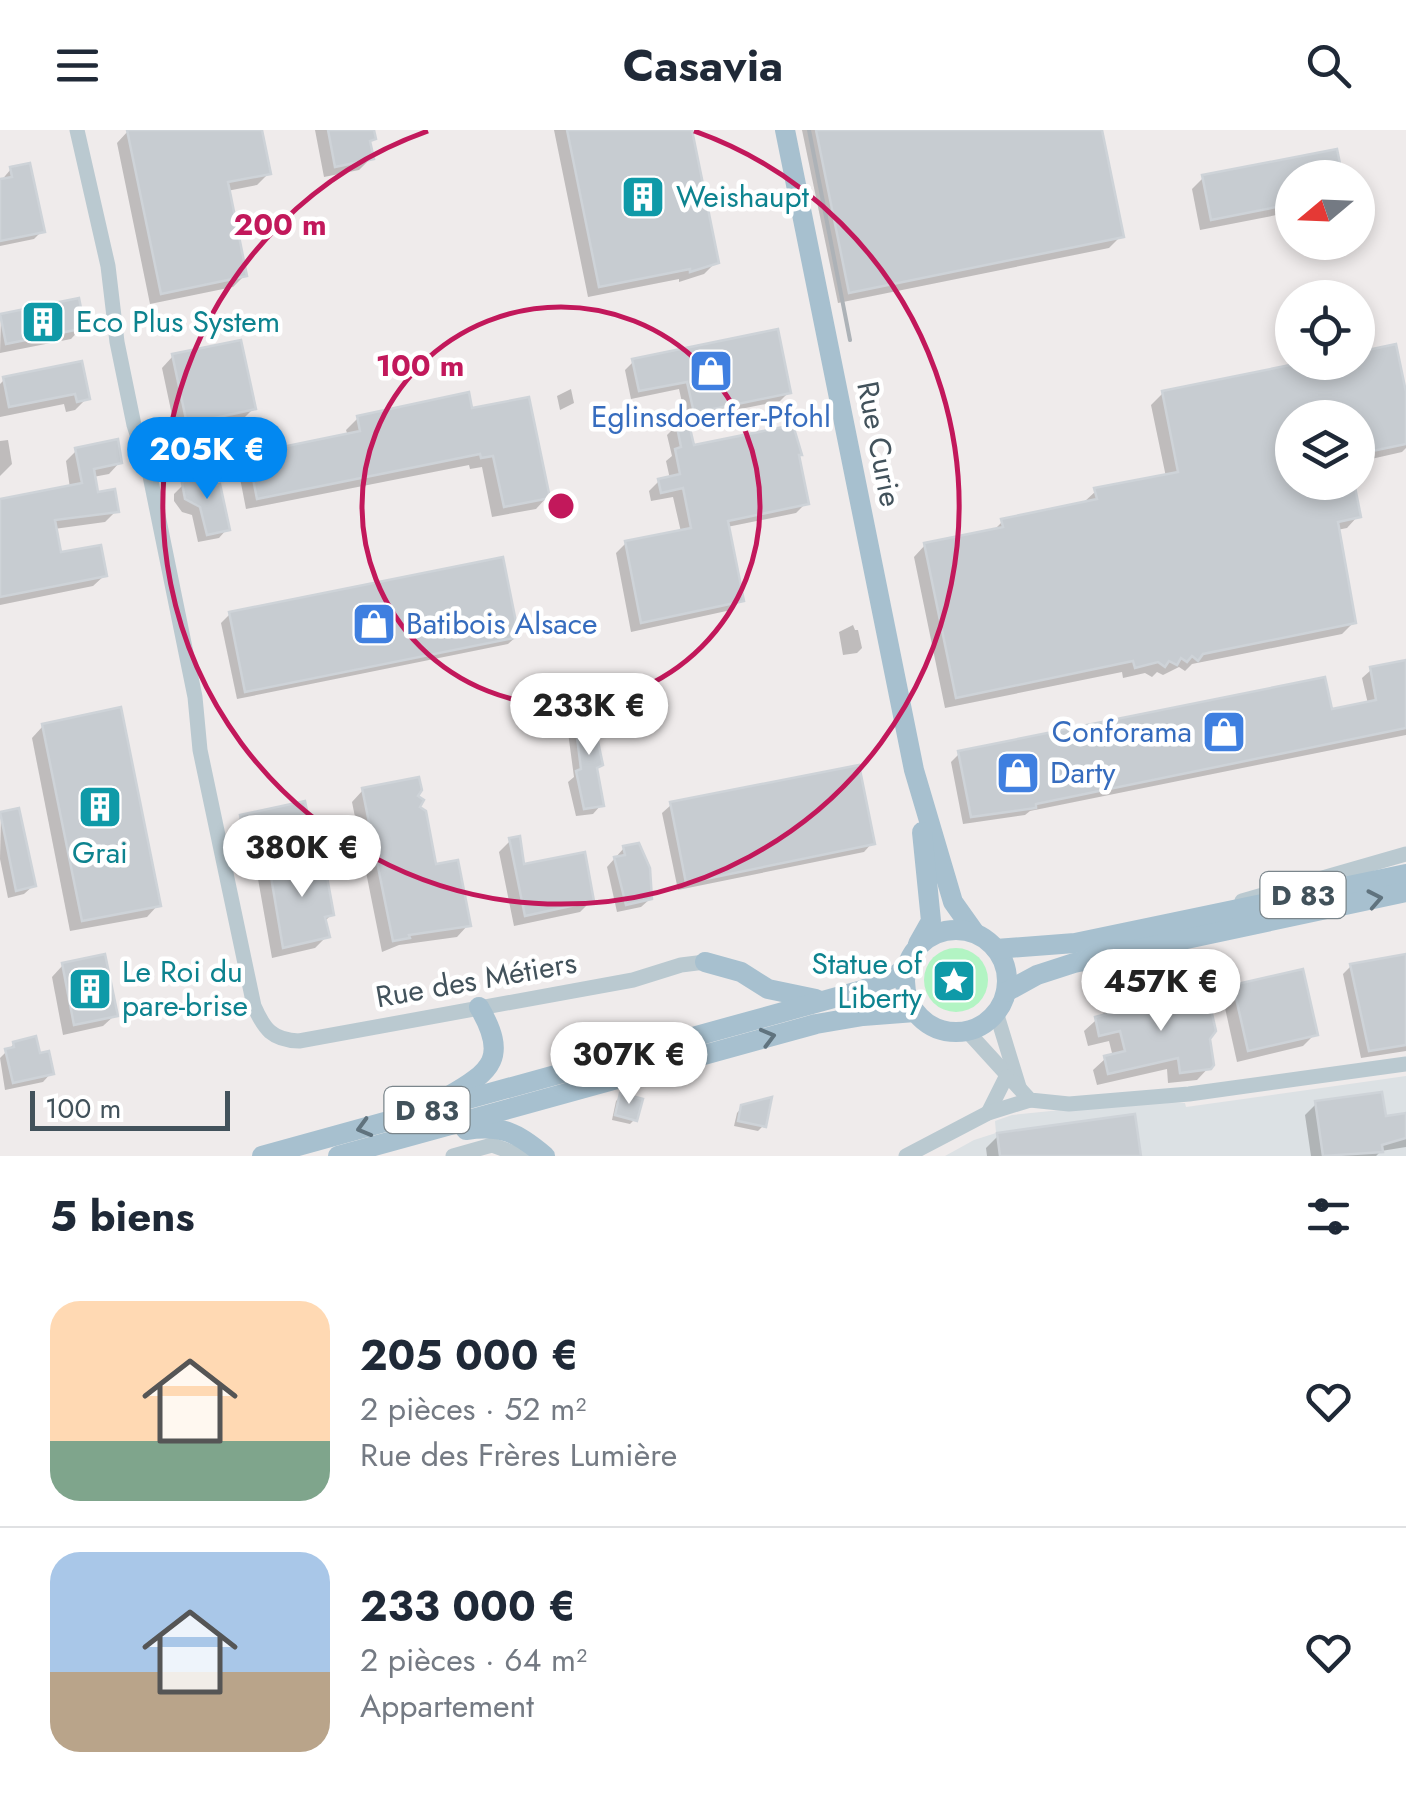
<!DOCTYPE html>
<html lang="fr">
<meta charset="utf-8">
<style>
body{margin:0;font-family:Jost,sans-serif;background:#f2f2f3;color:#1f2937;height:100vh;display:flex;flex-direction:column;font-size:38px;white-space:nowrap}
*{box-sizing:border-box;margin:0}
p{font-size:32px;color:#747a83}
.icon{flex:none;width:55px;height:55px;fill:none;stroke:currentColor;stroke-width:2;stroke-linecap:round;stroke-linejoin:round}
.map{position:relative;height:1026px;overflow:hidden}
.details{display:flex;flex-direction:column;background:#fff;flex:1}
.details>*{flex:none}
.needle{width:65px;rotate:251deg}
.tools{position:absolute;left:1275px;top:30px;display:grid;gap:20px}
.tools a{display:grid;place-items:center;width:100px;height:100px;border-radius:50%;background:#fff;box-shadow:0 5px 15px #0003;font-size:50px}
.scale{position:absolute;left:30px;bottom:25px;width:200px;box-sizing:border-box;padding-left:10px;border:5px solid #42525b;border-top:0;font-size:28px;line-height:35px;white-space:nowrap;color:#42525b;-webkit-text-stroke:8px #fff;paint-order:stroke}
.price{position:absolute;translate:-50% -85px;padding:0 22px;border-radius:35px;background:#fff;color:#222;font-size:32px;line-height:65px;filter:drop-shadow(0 2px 5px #0008)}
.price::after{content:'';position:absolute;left:50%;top:60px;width:30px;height:22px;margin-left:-15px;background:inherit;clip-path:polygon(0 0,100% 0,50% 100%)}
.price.active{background:#0288f1;color:#fff}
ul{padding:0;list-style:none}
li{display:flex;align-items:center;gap:30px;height:250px;padding:0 50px}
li+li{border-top:2px solid #e0e1e3}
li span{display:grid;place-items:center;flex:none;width:280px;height:200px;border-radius:30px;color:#555}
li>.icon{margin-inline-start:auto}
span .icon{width:120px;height:120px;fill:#fffc;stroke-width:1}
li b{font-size:42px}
h2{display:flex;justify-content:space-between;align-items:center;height:120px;padding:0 50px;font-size:42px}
header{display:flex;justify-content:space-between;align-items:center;height:130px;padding:0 50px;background:#fff;font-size:45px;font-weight:700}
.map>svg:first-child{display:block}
.airport{fill:#dce1e4}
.green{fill:#b2f4c3}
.shadow{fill:#0003}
.building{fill:#c7ccd1;stroke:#ced3d8;stroke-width:2.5}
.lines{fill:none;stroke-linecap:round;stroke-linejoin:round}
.minor{stroke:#bac9d0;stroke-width:15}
.major{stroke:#a7c0cf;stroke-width:20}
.rail{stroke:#adb2b7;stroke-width:4}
.oneway{stroke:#60737e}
.ring{fill:none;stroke:#c2185b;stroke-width:5}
.labels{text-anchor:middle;stroke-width:9;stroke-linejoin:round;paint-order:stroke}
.shield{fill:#fff;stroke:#7b868c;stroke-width:2.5}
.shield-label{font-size:28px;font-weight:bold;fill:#42525b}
.culture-label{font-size:30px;fill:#0d838f;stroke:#fff;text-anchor:start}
.shop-label{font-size:30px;fill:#366cbe;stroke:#fff;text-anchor:start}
.street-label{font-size:30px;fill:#42525b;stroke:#fff}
.centre{fill:#c2185b;stroke:#fff;stroke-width:5}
.ring-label{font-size:30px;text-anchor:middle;font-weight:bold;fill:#c2185b;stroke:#fff;stroke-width:9;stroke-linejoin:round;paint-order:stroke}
</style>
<header><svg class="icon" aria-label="menu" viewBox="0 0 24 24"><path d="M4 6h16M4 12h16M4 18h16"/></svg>Casavia<svg class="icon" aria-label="search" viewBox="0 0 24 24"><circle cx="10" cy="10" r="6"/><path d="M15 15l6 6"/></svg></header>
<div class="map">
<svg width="1406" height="1026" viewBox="0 0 1406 1026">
<rect width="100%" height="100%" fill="#efebeb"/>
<polygon class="airport" points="1406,946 1406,1026 945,1026 974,1010 996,1003 995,991 1012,985 1151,971 1185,973 1186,977"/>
<circle class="green" cx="956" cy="850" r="32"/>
<g class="shadow">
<polygon points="134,0 260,0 269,43 257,55 227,61 245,145 233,157 150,174 117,13 128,1"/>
<polygon points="315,0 371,0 373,9 368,14 371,28 359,40 324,47"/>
<polygon points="554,0 689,0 716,132 704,144 679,152 679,149 588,167"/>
<polygon points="802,0 1099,0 1121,106 1109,118 838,173"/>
<polygon points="11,39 42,101 34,109 0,116 0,52"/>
<polygon points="1203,48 1292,48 1292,82 1200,100 1192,59"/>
<polygon points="1,186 82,197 71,209 0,223"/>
<polygon points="1394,217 1406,275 1406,318 1402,322 1358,332 1358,288 1292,288 1292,352 1358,386 1347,398 1337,400 1354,492 1342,504 1192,534 1185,541 1179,537 1163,545 1157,542 1152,547 1145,543 1123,548 1122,542 945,578 914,427 925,415 992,402 1003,391 1084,372 1096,361 1166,347 1151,275 1163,263 1358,232 1358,224"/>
<polygon points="173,226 253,279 242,290 176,304 162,238"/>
<polygon points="634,231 789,262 780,271 686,290 679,259 631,269 625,240"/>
<polygon points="80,234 87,268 75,280 66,282 64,274 0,287 0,254 4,250"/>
<polygon points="571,259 574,273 560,280 557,266"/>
<polygon points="470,281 547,367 536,379 492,387 482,337 470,339 469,335 246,379 238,338 249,326 348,306 346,300 358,288"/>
<polygon points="677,295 692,318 797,327 806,373 796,383 727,397 741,470 731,480 631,502 616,423 626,413 681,402 673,367 651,371 649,361 659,351 670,349 666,331 672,326 667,305"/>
<polygon points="8,310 12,334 0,346 0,311"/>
<polygon points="77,320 120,332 109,344 93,347 96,365 116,381 105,392 54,399 59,425 105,445 93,456 0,475 0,372 70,358 66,331"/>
<polygon points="183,355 227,399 219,408 198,412 192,385 182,382 174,371 174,364"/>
<polygon points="230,484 517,506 508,514 237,569 221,493"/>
<polygon points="853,495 855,500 858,500 862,518 857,523 843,525 839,502"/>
<polygon points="1406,533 1406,605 1030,681 1025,685 963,694 951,632 959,624 1330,582 1368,574 1362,548 1371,540"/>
<polygon points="576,587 594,604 595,639 601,675 593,684 576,686 568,652 574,647 567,595"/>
<polygon points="43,596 158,775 147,787 70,801 32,608"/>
<polygon points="363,660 415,666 434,737 468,795 457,807 399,815 382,822 352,672"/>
<polygon points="671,675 872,713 864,722 678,760 662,683"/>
<polygon points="1,684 33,756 24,764 8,768 0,729"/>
<polygon points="241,687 308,695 299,704 237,716 233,696"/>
<polygon points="511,710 522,737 591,771 580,782 514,796 499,722"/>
<polygon points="624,718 650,769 641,777 617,782 607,737"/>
<polygon points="270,738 331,785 324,792 327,806 315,818 272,828 258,749"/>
<polygon points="1406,826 1406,921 1361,928 1343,844 1351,836"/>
<polygon points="63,835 115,885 103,896 63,905 52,847"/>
<polygon points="1234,857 1315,904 1303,916 1237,932 1223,869"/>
<polygon points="1114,874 1207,908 1212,934 1197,950 1168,953 1167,939 1097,955 1093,940 1105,929 1113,927 1109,911 1088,916 1084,901"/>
<polygon points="14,914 38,926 51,943 43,952 5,960 0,928"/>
<polygon points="621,966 635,989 630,994 612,990 616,971"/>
<polygon points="1316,974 1384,989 1406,986 1406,1017 1381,1021 1376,1026 1311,1026 1305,985"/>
<polygon points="742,977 763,996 758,1001 734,996 737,983"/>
<polygon points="998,1006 1138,1026 987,1026 986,1018"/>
</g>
<g class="building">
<polygon points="127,0 262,0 271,44 228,52 247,146 161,164"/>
<polygon points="328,0 374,0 376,9 370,11 374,29 335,37"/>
<polygon points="567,0 692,0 719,133 690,142 690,139 599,157"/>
<polygon points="816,0 1102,0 1124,107 849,163"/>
<polygon points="1337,19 1343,48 1292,48 1292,74 1211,90 1202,45"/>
<polygon points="30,33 45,102 0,111 0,49 12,47 10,37"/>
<polygon points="79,168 85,198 6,214 0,184"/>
<polygon points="778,199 791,263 694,283 687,252 639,261 632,229"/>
<polygon points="241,210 256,279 187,294 172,224"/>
<polygon points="1396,214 1406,262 1406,314 1358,324 1358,288 1292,288 1292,352 1354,352 1361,387 1338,392 1356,493 1203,524 1198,531 1192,526 1187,532 1181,528 1177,535 1169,531 1165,537 1158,532 1135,538 1133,531 956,568 924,413 1003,397 1001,389 1097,369 1094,358 1178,342 1162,261 1305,232 1358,232 1358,222"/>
<polygon points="82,231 90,269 77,272 75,264 9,277 3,247"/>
<polygon points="469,262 472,278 529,267 550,368 504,377 493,326 481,328 480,324 257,369 248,324 360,301 357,286"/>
<polygon points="688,290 694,315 793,295 802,325 799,325 809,374 728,391 744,471 641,493 625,411 691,398 683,358 661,363 658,349 680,344 675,319 681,317 676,292"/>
<polygon points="118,309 122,333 94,339 98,362 115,359 119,382 55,390 61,422 101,415 107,446 0,467 0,369 82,353 75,318"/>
<polygon points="196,342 207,345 215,355 220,354 230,400 207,405 200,377 185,369 182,353"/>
<polygon points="503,427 519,507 245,562 229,482"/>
<polygon points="1406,530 1406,598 1036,674 1036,678 971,687 958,621 1325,547 1332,579 1376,570 1370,537"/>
<polygon points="121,577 161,776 82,791 42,594"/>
<polygon points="597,579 601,600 596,602 603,635 597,638 604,676 584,679 576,641 581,639 574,584"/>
<polygon points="859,635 875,714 686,753 670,672"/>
<polygon points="419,647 422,660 418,666 424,670 420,677 426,681 436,734 458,730 471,796 409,805 410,808 393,811 362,658"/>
<polygon points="305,671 310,696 245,709 240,685"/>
<polygon points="19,678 36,756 16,761 0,682"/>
<polygon points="520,706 524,734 585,722 594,771 525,786 509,708"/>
<polygon points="639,713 650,738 652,769 626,775 614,727 625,725 623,716"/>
<polygon points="323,725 334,785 325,787 330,807 283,818 269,735"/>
<polygon points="105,824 118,886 74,895 62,833"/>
<polygon points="1406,824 1406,915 1369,921 1350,834"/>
<polygon points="1303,839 1318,905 1248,921 1233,855"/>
<polygon points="1207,862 1216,901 1210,909 1214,935 1211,939 1180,943 1178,928 1108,944 1104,926 1125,921 1120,901 1099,906 1095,887 1115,882 1113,872 1132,867 1135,878"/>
<polygon points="36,906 40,923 49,921 54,944 13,953 5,919 14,917 13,912"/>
<polygon points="1382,962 1386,986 1406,983 1406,1008 1382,1015 1383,1022 1323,1026 1315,971"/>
<polygon points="620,963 643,969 637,991 615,985"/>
<polygon points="772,967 766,997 738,991 741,975"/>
<polygon points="1135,984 1141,1026 1000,1026 997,1003"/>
</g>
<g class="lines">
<g class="minor">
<path d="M77 0 108 136 117 212 134 295 149 341 195 567 200 620 254 876C264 899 272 910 299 911L633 850 681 835 705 832"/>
<polyline points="1242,771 1406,724"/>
<polyline points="996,882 1019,957"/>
<polyline points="967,901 1030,970 1069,974 1189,964 1406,934"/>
<polyline points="988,983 1006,947"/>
<polyline points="453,1026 492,1015 522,1026"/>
<polyline points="906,1026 988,983 1030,970"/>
</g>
<g class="major">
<polyline points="785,0 914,640 953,772 975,803"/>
<circle cx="956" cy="851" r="51"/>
<polyline points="918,814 931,791 922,702"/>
<polyline points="996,819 1075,813 1406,744"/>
<polyline points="705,832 741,842 768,859 816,869"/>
<polyline points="1006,862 1037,845 1074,833 1406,762"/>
<path d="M447 967C493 941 508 927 479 877"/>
<path d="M466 1000C502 995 517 1002 545 1026"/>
<polyline points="262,1026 859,861 891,849 906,837"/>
<polyline points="338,1026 816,894 863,886 915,882"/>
</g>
<polyline class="rail" points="809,0 850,210"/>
</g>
<defs><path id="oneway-chevron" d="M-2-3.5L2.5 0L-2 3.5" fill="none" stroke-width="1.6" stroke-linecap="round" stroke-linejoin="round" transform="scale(2.5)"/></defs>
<g class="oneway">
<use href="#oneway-chevron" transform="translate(1375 769) rotate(-11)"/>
<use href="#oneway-chevron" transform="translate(768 907) rotate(-15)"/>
<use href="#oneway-chevron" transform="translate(364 998) rotate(164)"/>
</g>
<g class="ring">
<circle cx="561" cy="376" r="199"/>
<path d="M694 1A398 398 0 1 1 428 1"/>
</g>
<defs>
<symbol id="building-square" viewBox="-11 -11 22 22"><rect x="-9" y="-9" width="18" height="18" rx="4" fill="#0f9aa8" stroke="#fff"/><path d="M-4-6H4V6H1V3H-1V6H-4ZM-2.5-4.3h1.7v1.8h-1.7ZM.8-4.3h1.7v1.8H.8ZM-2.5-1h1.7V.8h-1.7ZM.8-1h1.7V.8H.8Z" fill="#fff"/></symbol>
<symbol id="shop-square" viewBox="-11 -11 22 22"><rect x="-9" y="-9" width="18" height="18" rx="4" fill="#3f7fe0" stroke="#fff"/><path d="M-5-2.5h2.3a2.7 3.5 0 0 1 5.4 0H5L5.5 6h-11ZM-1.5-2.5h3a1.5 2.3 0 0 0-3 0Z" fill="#fff"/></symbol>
<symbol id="sight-square" viewBox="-11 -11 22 22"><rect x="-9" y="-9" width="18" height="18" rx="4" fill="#0f9aa8" stroke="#fff"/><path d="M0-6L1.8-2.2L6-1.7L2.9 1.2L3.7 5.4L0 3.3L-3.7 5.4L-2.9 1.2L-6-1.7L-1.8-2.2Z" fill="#fff"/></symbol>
</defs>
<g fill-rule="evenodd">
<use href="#building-square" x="618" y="42" width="50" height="50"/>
<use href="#building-square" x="18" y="167" width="50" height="50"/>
<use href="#shop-square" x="686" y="216" width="50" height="50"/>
<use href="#shop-square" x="349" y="469" width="50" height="50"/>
<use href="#shop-square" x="1199" y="577" width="50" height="50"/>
<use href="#shop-square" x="993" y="618" width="50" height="50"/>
<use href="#building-square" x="75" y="652" width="50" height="50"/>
<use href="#sight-square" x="929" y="826" width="50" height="50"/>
<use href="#building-square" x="65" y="834" width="50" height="50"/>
</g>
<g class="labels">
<g class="shield">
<rect x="1260.5" y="742" width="85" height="46" rx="8"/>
<rect x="384.5" y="957" width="85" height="46" rx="8"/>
</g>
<g class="shield-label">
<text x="1303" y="775">D 83</text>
<text x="427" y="990">D 83</text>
</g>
<g class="culture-label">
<text x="676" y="77">Weishaupt</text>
<text x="76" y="202">Eco Plus System</text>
<text x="100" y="733" text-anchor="middle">Grai</text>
<text x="922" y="844" text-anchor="end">Statue of<tspan x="922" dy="34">Liberty</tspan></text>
<text x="122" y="852">Le Roi du<tspan x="122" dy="34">pare-brise</tspan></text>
</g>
<g class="shop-label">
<text x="711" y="297" text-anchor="middle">Eglinsdoerfer-Pfohl</text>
<text x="406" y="504">Batibois Alsace</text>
<text x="1192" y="612" text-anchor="end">Conforama</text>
<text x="1050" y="653">Darty</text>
</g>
<g class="street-label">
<text transform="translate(879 314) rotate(79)" y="10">Rue Curie</text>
<text transform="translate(476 850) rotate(-10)" y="10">Rue des Métiers</text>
</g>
</g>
<circle cx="561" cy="376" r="15" class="centre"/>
<g class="ring-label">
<text x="280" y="105">200 m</text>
<text x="420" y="246">100 m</text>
</g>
</svg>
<div class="tools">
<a><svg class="needle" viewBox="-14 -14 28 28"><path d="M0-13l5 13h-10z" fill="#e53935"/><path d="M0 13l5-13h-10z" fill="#747a83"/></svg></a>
<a><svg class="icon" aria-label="locate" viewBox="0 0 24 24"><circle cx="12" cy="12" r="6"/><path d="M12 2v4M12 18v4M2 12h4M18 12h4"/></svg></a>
<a><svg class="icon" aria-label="layers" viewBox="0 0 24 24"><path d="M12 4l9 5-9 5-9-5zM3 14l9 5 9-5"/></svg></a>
</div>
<div class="scale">100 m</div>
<b class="price active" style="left:207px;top:372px">205K €</b>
<b class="price" style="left:589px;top:628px">233K €</b>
<b class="price" style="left:302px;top:770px">380K €</b>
<b class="price" style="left:1161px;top:904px">457K €</b>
<b class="price" style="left:629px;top:977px">307K €</b>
</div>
<section class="details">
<h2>5 biens<svg class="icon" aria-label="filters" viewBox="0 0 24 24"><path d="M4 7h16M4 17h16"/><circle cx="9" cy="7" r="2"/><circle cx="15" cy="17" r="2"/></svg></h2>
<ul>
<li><span style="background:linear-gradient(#ffd9b3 70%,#7fa58c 0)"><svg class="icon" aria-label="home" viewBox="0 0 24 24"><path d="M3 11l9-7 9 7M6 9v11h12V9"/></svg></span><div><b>205 000 €</b><p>2 pièces · 52 m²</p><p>Rue des Frères Lumière</p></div><svg class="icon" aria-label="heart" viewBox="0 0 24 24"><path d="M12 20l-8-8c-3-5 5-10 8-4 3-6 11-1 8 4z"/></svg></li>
<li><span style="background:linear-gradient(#a9c7e8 60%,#b9a48a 0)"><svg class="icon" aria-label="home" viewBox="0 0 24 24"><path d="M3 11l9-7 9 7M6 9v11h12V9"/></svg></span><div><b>233 000 €</b><p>2 pièces · 64 m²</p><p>Appartement</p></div><svg class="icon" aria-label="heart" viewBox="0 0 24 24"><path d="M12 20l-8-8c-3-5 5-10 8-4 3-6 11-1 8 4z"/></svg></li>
</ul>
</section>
